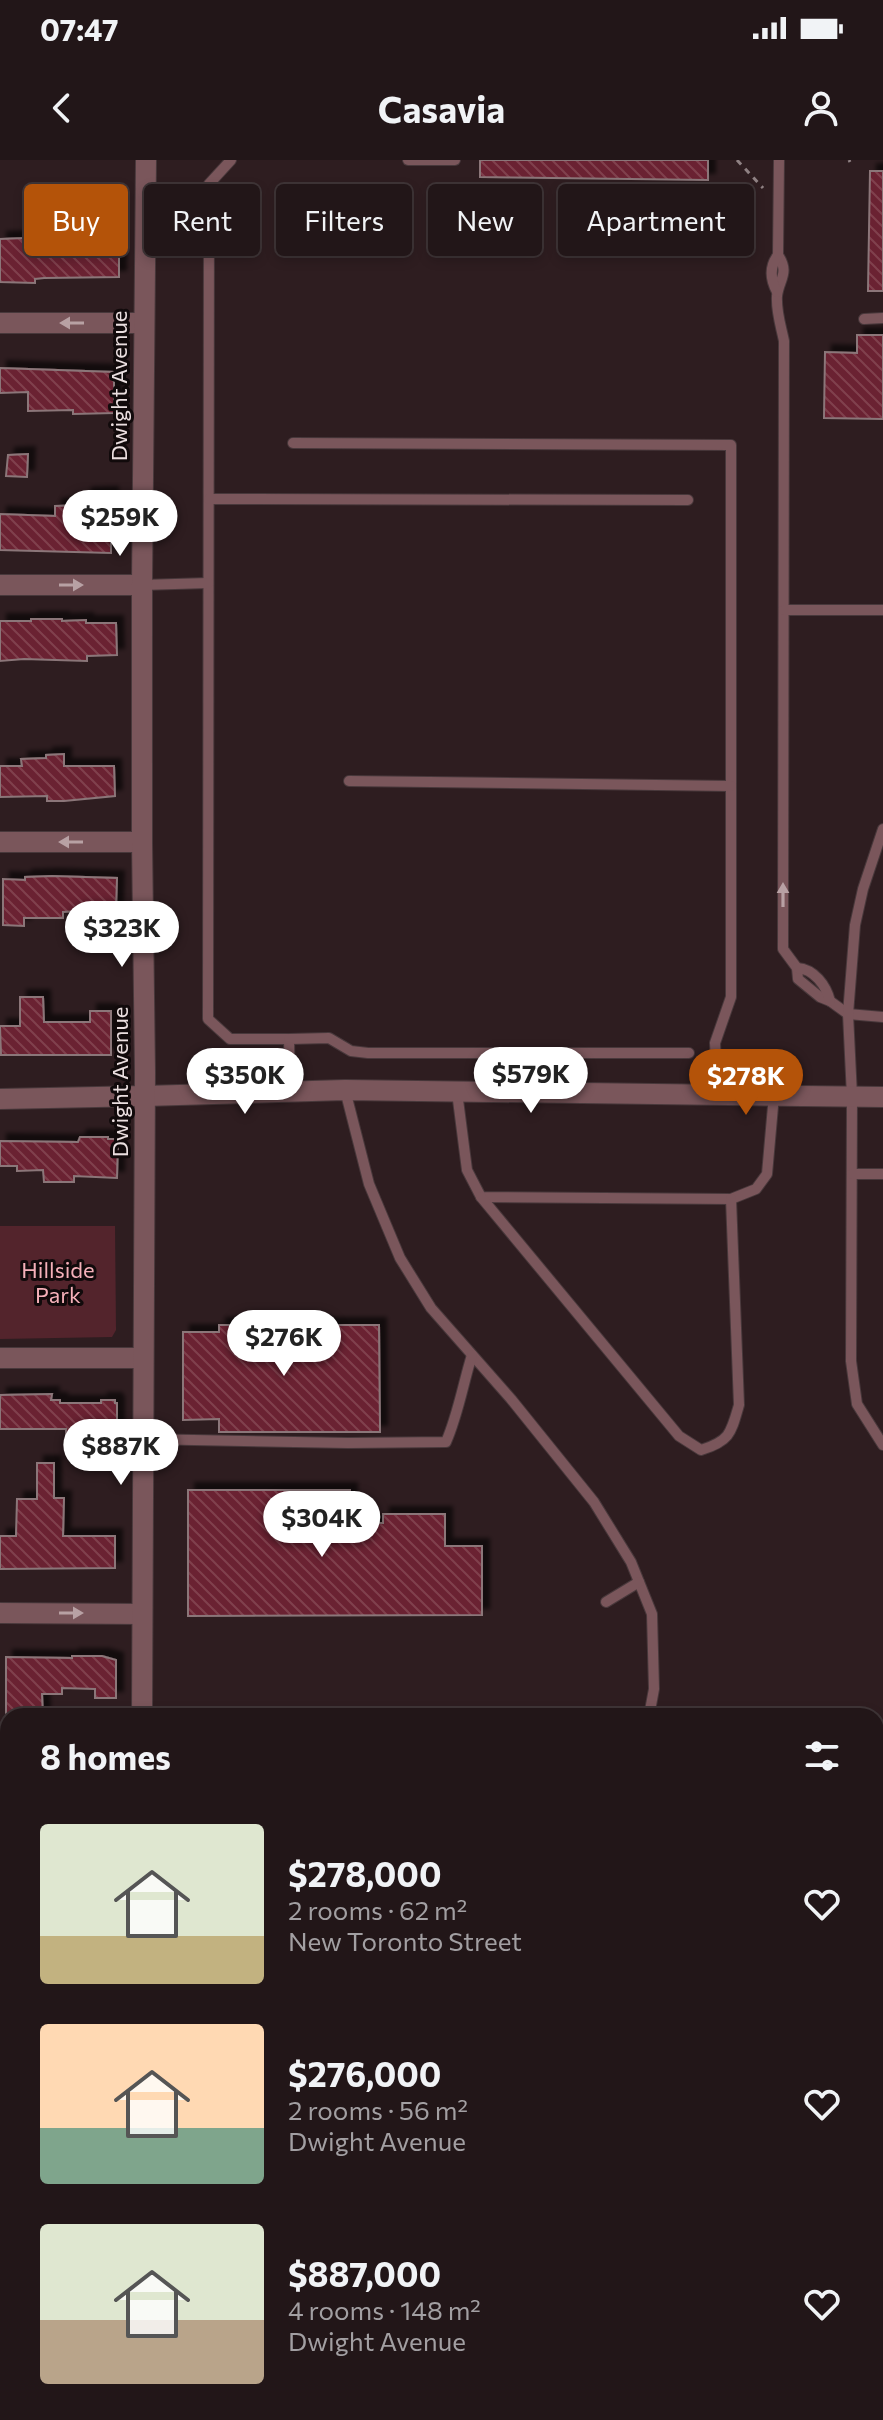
<!DOCTYPE html>
<meta charset="utf-8">
<style>
body{margin:0;font-family:Commissioner,sans-serif;background:#2e2325;color:#f1f3f6;height:100vh;display:flex;flex-direction:column;font-size:30px;white-space:nowrap}
*{box-sizing:border-box;margin:0}
p{font-size:26px;color:#a29fa2}
.icon{flex:none;width:44px;height:44px;fill:none;stroke:currentColor;stroke-width:2;stroke-linecap:round;stroke-linejoin:round}
.map{position:relative;flex:1;overflow:hidden}
.details{position:absolute;left:0px;top:1548px;width:884px;height:712px;display:flex;flex-direction:column;background:#221618;border-radius:24px 24px 0 0;box-shadow:0 4px 12px #0003,0 0 0 2px #3f3537}
.details>*{flex:none}
.top-card{position:absolute;left:24px;top:24px;width:836px;height:72px;display:flex;gap:16px}
.price{position:absolute;translate:-50% -68px;padding:0 18px;border-radius:28px;background:#fff;color:#222;font-size:26px;line-height:52px;filter:drop-shadow(0 2px 4px #0008)}
.price::after{content:'';position:absolute;left:50%;top:48px;width:24px;height:18px;margin-left:-12px;background:inherit;clip-path:polygon(0 0,100% 0,50% 100%)}
.price.current{background:#b45309;color:#fff}
ul{padding:0;list-style:none}
li{display:flex;align-items:center;gap:24px;height:200px;padding:0 40px}
li span{display:grid;place-items:center;flex:none;width:224px;height:160px;border-radius:8px;color:#555}
li>.icon{margin-inline-start:auto}
span .icon{width:96px;height:96px;fill:#fffc;stroke-width:1}
li b{font-size:34px}
h2{display:flex;justify-content:space-between;align-items:center;height:96px;padding:0 40px;font-size:34px}
.chip{padding:0 28px;border-radius:8px;background:#221618;box-shadow:0 4px 12px #0003,0 0 0 2px #3f3537;font-size:28px;line-height:72px}
.chip.current{background:#b45309;color:#fff}
.status{display:flex;justify-content:space-between;align-items:center;height:56px;padding:0 40px;background:#221618;direction:ltr}
.status svg{height:22px;fill:currentColor}
header{display:flex;justify-content:space-between;align-items:center;height:104px;padding:0 40px;background:#221618;font-size:36px;font-weight:700}
.map>svg:first-child{display:block}
.grass{fill:url(#grass-dots)}
.park{fill:#53242c}
.building{fill:url(#building-back-hatch);stroke:#8b7679;stroke-width:2;filter:url(#shadow)}
.lines{fill:none;stroke-linecap:round;stroke-linejoin:round}
.service-casing{stroke:#48383b;stroke-width:12}
.minor-casing{stroke:#48383b;stroke-width:22}
.tertiary-casing{stroke:#48383b;stroke-width:22}
.path{stroke:#8f8183;stroke-width:3;stroke-dasharray:6 6;stroke-linecap:butt}
.service{stroke:#7a565b;stroke-width:10}
.minor{stroke:#7a565b;stroke-width:20}
.tertiary{stroke:#7a565b;stroke-width:20}
.oneway{fill:#b8a1a4}
.labels{text-anchor:middle;stroke-width:6;stroke-linejoin:round;paint-order:stroke}
.street-label{font-size:22px;fill:#eadedf;stroke:#110a0b}
.park-label{font-size:22px;fill:#f5b0b9;stroke:#110a0b}
</style>
<div class="status"><b>07:47</b><svg viewBox="0 0 49 12"><path d="M0 12V9h3v3zM5 12V6h3v6zM10 12V3h3v9zM15 12V0h3v12zM26 1h20v11H26zM47 4h2v5h-2z"/></svg></div>
<header><svg class="icon" aria-label="back" viewBox="0 0 24 24"><path d="M15 5l-7 7 7 7"/></svg>Casavia<svg class="icon" aria-label="person" viewBox="0 0 24 24"><circle cx="12" cy="8" r="4"/><path d="M4 21q1-7 8-7t8 7"/></svg></header>
<div class="map">
<svg width="883" height="2260" viewBox="0 0 883 2260">
<defs>
<pattern id="grass-dots" width="8" height="8" patternUnits="userSpaceOnUse" patternTransform="scale(2)"><rect width="8" height="8" fill="#53242c"/><path d="M2 2h.1M6 6h.1" fill="none" stroke="#6c434a" stroke-width="1.8" stroke-linecap="round"/></pattern>
<pattern id="building-back-hatch" width="6" height="6" patternUnits="userSpaceOnUse" patternTransform="scale(2)"><rect width="6" height="6" fill="#6b2131"/><path d="M-1 5l2 2M0 0l6 6M5-1l2 2" fill="none" stroke="#80414e"/></pattern>
<filter id="shadow"><feDropShadow dx="7" dy="-7" stdDeviation="2" flood-color="#0009"/></filter>
</defs>
<rect width="100%" height="100%" fill="#2e1d20"/>
<polygon class="grass" points="8,2107 8,2234 0,2237 0,2108"/>
<polygon class="park" points="0,1066 115,1066 116,1170 112,1177 0,1179"/>
<g class="building">
<polygon points="480,0 708,0 708,20 480,17"/>
<polygon points="870,11 883,11 883,131 868,131"/>
<polygon points="105,77 119,77 119,117 44,118 35,119 35,123 0,122 0,79 25,78 25,81 105,82"/>
<polygon points="857,175 883,175 883,259 824,258 825,192 857,193"/>
<polygon points="0,208 114,212 114,253 73,254 73,250 28,251 28,232 0,233"/>
<polygon points="28,294 27,317 6,316 8,295"/>
<polygon points="111,334 111,393 0,390 0,354 55,356 55,346 85,345 85,335"/>
<polygon points="31,459 62,459 62,461 86,460 86,463 116,463 117,495 87,496 87,501 24,499 0,501 0,461 31,461"/>
<polygon points="64,594 64,606 114,606 115,636 64,641 47,641 47,636 0,637 0,606 22,606 21,599 46,598 46,595"/>
<polygon points="52,716 117,718 116,749 63,752 63,758 24,758 24,766 3,765 3,719 25,720 25,717"/>
<polygon points="20,837 43,837 44,862 90,862 90,851 111,851 111,895 1,895 0,866 20,866"/>
<polygon points="80,977 108,977 108,979 118,979 117,1018 74,1016 74,1022 44,1022 43,1010 17,1011 17,1006 0,1006 0,981 78,982"/>
<polygon points="219,1165 379,1165 380,1272 219,1272 219,1259 183,1260 183,1172 219,1172"/>
<polygon points="52,1234 51,1240 60,1240 60,1243 101,1243 101,1240 115,1240 115,1243 117,1243 117,1276 66,1276 66,1269 0,1269 0,1235"/>
<polygon points="37,1303 54,1303 54,1338 64,1338 63,1376 115,1376 115,1408 0,1409 0,1376 16,1376 17,1339 37,1339"/>
<polygon points="188,1330 350,1330 350,1363 383,1363 383,1354 445,1354 445,1386 482,1386 482,1455 188,1456"/>
<polygon points="72,1496 102,1496 116,1500 116,1538 95,1538 95,1529 62,1528 62,1534 42,1534 43,1556 6,1556 6,1497 72,1498"/>
</g>
<g class="lines">
<defs>
<g id="service">
<polyline points="231,0 209,24 208,859 230,879 289,879 290,932"/>
<polyline points="408,0 455,0"/>
<path d="M778 95C790 113 779 119 777 136 776 152 781 166 784 181L783 789 797 808 798 819 820 837 830 841 848 854 883 857"/>
<path d="M777 132C770 119 769 107 778 95L779 0"/>
<polyline points="864,159 883,158"/>
<polyline points="293,283 731,285 731,837 715,883 718,935"/>
<polyline points="209,339 688,340"/>
<polyline points="142,425 208,423"/>
<polyline points="784,450 883,450"/>
<polyline points="349,621 731,626"/>
<polyline points="883,669 863,729 855,765 848,854 852,936 851,1201 857,1244 883,1285"/>
<path d="M797 808C814 809 826 825 830 841"/>
<polyline points="289,879 329,878 351,891 368,893 689,893"/>
<polyline points="345,930 369,1024 400,1098 431,1148 511,1239 594,1342 631,1402 652,1454 654,1529 649,1556"/>
<polyline points="457,932 467,1010 481,1037 731,1039 756,1029 767,1014 774,935"/>
<polyline points="852,1014 883,1014"/>
<path d="M481 1037 679 1276 701 1290C730 1281 731 1273 739 1245L731 1039"/>
<path d="M143 1279 348 1283 446 1282C458 1255 463 1224 472 1195"/>
<polyline points="606,1442 639,1422"/>
<polyline points="876,1788 883,1783"/>
<polyline points="876,1966 883,1964"/>
<polyline points="876,2163 883,2161"/>
<polyline points="0,2253 8,2249"/>
<polyline points="513,2260 526,2252"/>
</g>
<g id="minor">
<polyline points="0,163 144,163"/>
<polyline points="0,425 142,425"/>
<polyline points="0,682 142,682"/>
<polyline points="0,939 145,936"/>
<polyline points="0,1198 142,1198"/>
<polyline points="0,1453 142,1454"/>
<polyline points="0,1731 8,1731"/>
</g>
<g id="tertiary">
<polyline points="145,936 345,930 883,937"/>
<polyline points="142,1556 145,912 142,682 142,425 146,0"/>
<polyline points="0,2029 8,2024"/>
</g>
</defs>
<use href="#service" class="service-casing"/>
<use href="#minor" class="minor-casing"/>
<use href="#tertiary" class="tertiary-casing"/>
<g class="path">
<polyline points="737,0 763,28"/>
<polyline points="849,0 850,2"/>
</g>
<use href="#service" class="service"/>
<use href="#minor" class="minor"/>
<use href="#tertiary" class="tertiary"/>
</g>
<defs><path id="oneway-solid" d="M-6-.8H1V-3.2L6.5 0L1 3.2V.8H-6Z" transform="scale(2)"/></defs>
<g class="oneway">
<use href="#oneway-solid" transform="translate(72 163) rotate(180)"/>
<use href="#oneway-solid" transform="translate(71 425)"/>
<use href="#oneway-solid" transform="translate(71 682) rotate(180)"/>
<use href="#oneway-solid" transform="translate(783 735) rotate(-90)"/>
<use href="#oneway-solid" transform="translate(71 1453)"/>
</g>
<g class="labels">
<g class="street-label">
<text transform="translate(119 226) rotate(-90)" y="8">Dwight Avenue</text>
<text transform="translate(120 922) rotate(-90)" y="8">Dwight Avenue</text>
</g>
<g class="park-label">
<text x="58" y="1118">Hillside<tspan x="58" dy="25">Park</tspan></text>
</g>
</g>
</svg>
<b class="price" style="left:120px;top:398px">$259K</b>
<b class="price" style="left:122px;top:809px">$323K</b>
<b class="price" style="left:531px;top:955px">$579K</b>
<b class="price" style="left:245px;top:956px">$350K</b>
<b class="price current" style="left:746px;top:957px">$278K</b>
<b class="price" style="left:284px;top:1218px">$276K</b>
<b class="price" style="left:121px;top:1327px">$887K</b>
<b class="price" style="left:322px;top:1399px">$304K</b>
<div class="top-card">
<a class="chip current">Buy</a>
<a class="chip">Rent</a>
<a class="chip">Filters</a>
<a class="chip">New</a>
<a class="chip">Apartment</a>
</div>
<section class="details">
<h2>8 homes<svg class="icon" aria-label="filters" viewBox="0 0 24 24"><path d="M4 7h16M4 17h16"/><circle cx="9" cy="7" r="2"/><circle cx="15" cy="17" r="2"/></svg></h2>
<ul>
<li><span style="background:linear-gradient(#dfe7d0 70%,#c2b280 0)"><svg class="icon" aria-label="home" viewBox="0 0 24 24"><path d="M3 11l9-7 9 7M6 9v11h12V9"/></svg></span><div><b>$278,000</b><p>2 rooms · 62 m²</p><p>New Toronto Street</p></div><svg class="icon" aria-label="heart" viewBox="0 0 24 24"><path d="M12 20l-8-8c-3-5 5-10 8-4 3-6 11-1 8 4z"/></svg></li>
<li><span style="background:linear-gradient(#ffd9b3 65%,#7fa58c 0)"><svg class="icon" aria-label="home" viewBox="0 0 24 24"><path d="M3 11l9-7 9 7M6 9v11h12V9"/></svg></span><div><b>$276,000</b><p>2 rooms · 56 m²</p><p>Dwight Avenue</p></div><svg class="icon" aria-label="heart" viewBox="0 0 24 24"><path d="M12 20l-8-8c-3-5 5-10 8-4 3-6 11-1 8 4z"/></svg></li>
<li><span style="background:linear-gradient(#dfe7d0 60%,#b9a48a 0)"><svg class="icon" aria-label="home" viewBox="0 0 24 24"><path d="M3 11l9-7 9 7M6 9v11h12V9"/></svg></span><div><b>$887,000</b><p>4 rooms · 148 m²</p><p>Dwight Avenue</p></div><svg class="icon" aria-label="heart" viewBox="0 0 24 24"><path d="M12 20l-8-8c-3-5 5-10 8-4 3-6 11-1 8 4z"/></svg></li>
</ul>
</section>
</div>
